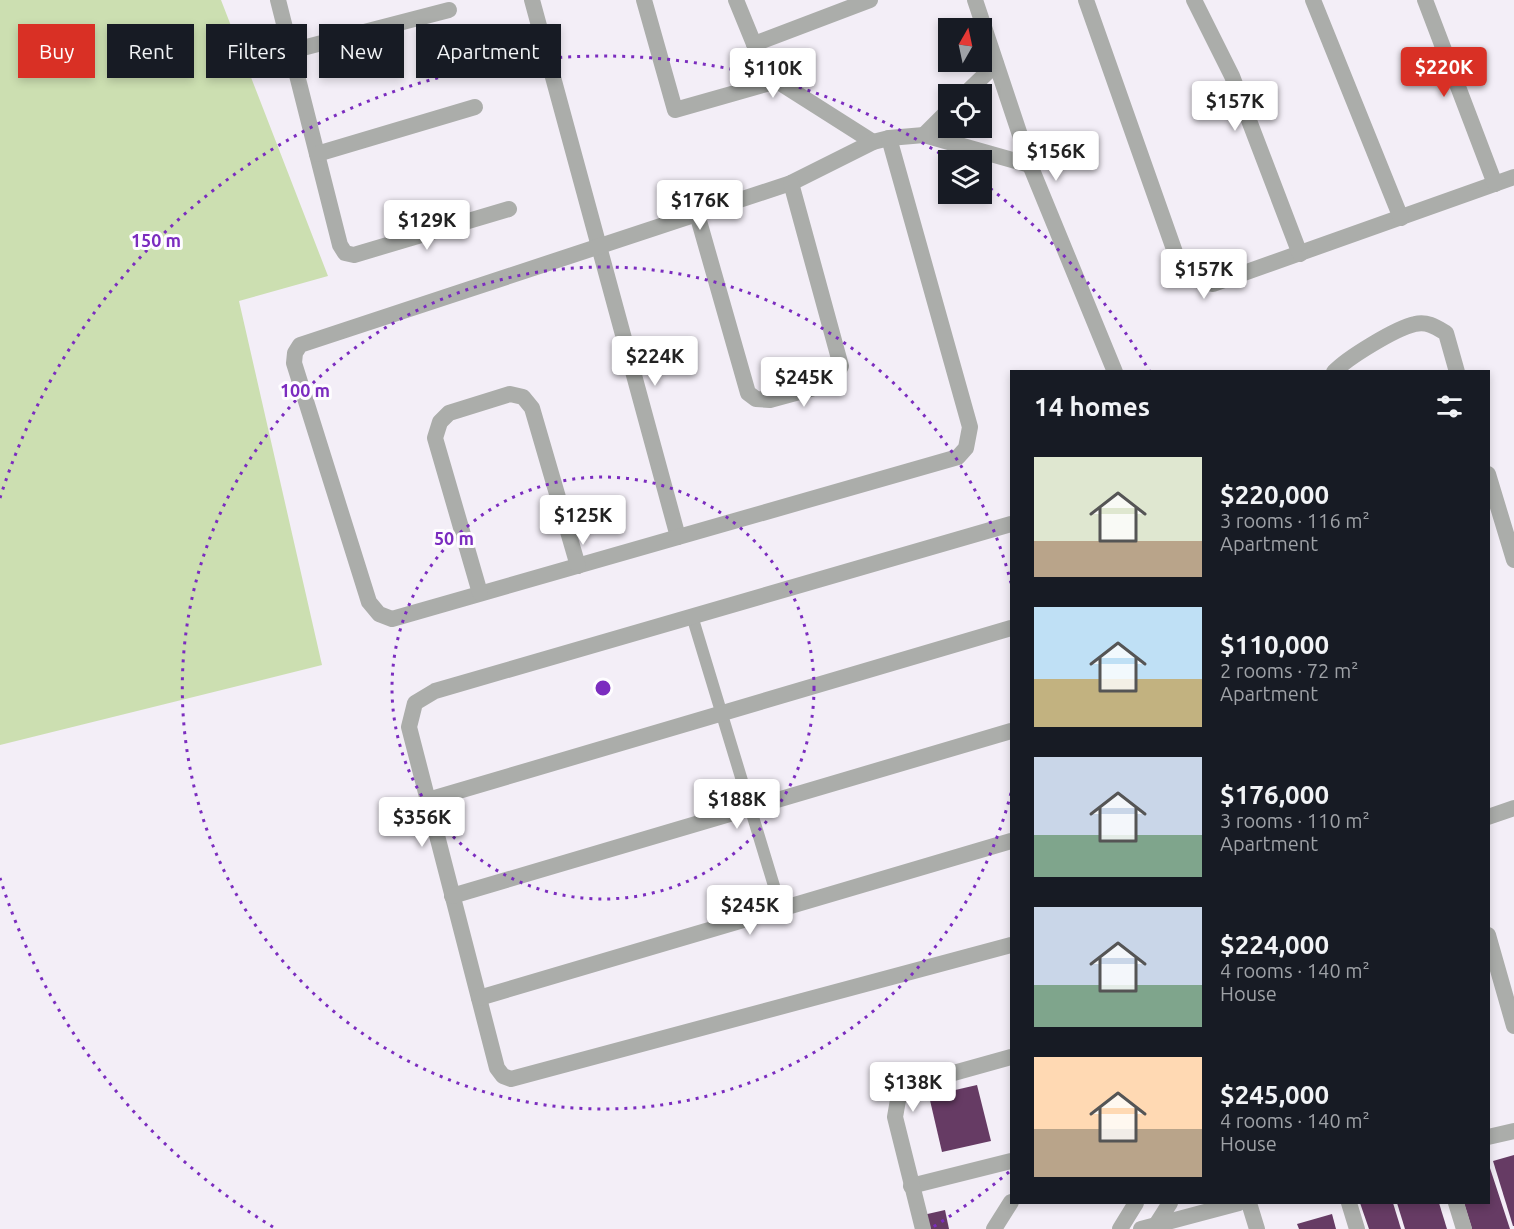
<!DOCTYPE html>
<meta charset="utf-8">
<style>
body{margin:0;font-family:Ubuntu,sans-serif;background:#20242c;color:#f1f3f6;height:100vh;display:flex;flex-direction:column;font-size:22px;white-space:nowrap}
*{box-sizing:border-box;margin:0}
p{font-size:20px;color:#9ea1a6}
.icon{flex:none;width:33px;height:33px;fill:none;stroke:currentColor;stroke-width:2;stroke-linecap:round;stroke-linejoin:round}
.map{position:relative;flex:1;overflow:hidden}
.sheet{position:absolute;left:1010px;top:370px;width:480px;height:834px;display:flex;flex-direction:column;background:#171b24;border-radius:0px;box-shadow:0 3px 9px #0003}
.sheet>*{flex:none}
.banner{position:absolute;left:18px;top:24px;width:570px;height:54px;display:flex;gap:12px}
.needle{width:39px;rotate:9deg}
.buttons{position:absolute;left:938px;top:18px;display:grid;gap:12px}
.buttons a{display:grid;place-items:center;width:54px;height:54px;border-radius:0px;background:#171b24;box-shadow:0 3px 9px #0003;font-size:30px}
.price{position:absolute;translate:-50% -51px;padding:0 14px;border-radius:6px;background:#fff;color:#222;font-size:20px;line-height:39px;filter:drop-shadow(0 2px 3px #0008)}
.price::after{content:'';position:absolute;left:50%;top:36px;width:18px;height:14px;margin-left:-9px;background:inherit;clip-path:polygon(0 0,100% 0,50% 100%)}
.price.on{background:#d93025;color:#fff}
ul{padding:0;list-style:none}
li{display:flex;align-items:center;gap:18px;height:150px;padding:0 24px}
li span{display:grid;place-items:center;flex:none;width:168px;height:120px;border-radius:0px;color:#555}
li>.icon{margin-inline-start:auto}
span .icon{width:72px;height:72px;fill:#fffc;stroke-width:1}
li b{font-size:26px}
h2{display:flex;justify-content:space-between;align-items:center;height:72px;padding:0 24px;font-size:26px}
.pill{padding:0 21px;border-radius:0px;background:#171b24;box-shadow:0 3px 9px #0003;font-size:21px;line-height:54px}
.pill.on{background:#d93025;color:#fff}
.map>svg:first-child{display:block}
.green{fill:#ccdfb1}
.building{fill:#663b64}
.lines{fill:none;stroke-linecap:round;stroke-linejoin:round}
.service{stroke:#abadaa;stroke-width:12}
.minor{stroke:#abadaa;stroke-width:16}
.ring{fill:none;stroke:#7b2cbf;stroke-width:3;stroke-dasharray:3 6}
.centre{fill:#7b2cbf;stroke:#fefdff;stroke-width:3}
.ring-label{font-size:18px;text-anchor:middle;font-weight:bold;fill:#7b2cbf;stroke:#fefdff;stroke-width:6;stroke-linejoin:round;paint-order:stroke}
</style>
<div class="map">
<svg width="1514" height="1229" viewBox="0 0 1514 1229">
<rect width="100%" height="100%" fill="#f3eef7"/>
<polygon class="green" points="0,0 221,0 328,276 239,301 322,665 0,745"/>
<g class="building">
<polygon points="977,1085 991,1141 942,1152 929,1096"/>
<polygon points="1514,1155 1514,1226 1513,1226 1493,1161"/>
<polygon points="1488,1162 1510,1229 1472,1229 1464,1203 1488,1203"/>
<polygon points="1360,1203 1393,1203 1401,1229 1369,1229"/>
<polygon points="1397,1203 1439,1203 1447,1229 1405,1229"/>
<polygon points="945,1210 949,1229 926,1229 923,1215"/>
<polygon points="1332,1214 1336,1229 1299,1229 1297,1224"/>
</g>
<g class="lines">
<polyline class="service" points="692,616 781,909"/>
<g class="minor">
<polyline points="278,0 340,245 345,253 354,255 509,209"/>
<polyline points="532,0 678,537"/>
<polyline points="644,0 675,110 777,81"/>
<polyline points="736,0 754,44 777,81 873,142"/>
<polyline points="975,0 1030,165 1115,372"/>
<polyline points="1086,0 1182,272 1197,280 1213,284 1514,177"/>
<polyline points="1194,0 1232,76 1300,254"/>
<polyline points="1313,0 1401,218"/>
<polyline points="1425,0 1495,184"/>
<polyline points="754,44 870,0"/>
<polyline points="291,51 449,10"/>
<polyline points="965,94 996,64"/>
<polyline points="924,135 948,111"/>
<polygon points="889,138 970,427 966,448 958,457 392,619 379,614 369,602 294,363 295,353 300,345 791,183 873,142"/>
<polyline points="889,138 924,135 1030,165"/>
<polyline points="317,154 475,107"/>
<polyline points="697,214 748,393 756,399 770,400 825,385 835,378 841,366 791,183"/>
<path d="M1334 372C1347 358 1396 328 1415 324 1427 321 1436 327 1446 333L1457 372"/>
<polyline points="1488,474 1514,560"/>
<polyline points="1011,524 435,691 415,703 409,727 497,1068 503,1076 511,1079 1011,945"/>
<polyline points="480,593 435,438 440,422 449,413 510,394 523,397 532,408 578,566"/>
<polyline points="428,800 1011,628"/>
<polyline points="1488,817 1514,808"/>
<polyline points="452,896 1011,731"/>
<polyline points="1488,935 1514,1026"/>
<polyline points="479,998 1011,841"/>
<polyline points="1488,1137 1514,1131"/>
<polyline points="911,1186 1011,1161"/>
<polyline points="1249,1203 1257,1229"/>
<polyline points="1349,1203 1357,1229"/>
<polyline points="1456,1203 1464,1229"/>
<polyline points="1154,1228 1170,1203"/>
<polyline points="923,1229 895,1117 898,1100 907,1086 1011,1057"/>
<polyline points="994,1229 1011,1202"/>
<polyline points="1120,1229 1136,1203"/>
<polyline points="1141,1229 1239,1203"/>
</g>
</g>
<g class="ring">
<circle cx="603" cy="688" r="211"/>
<path d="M1011 793A421 421 0 1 1 1011 583"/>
<path d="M1009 1172A632 632 0 0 1 933 1227M273 1227A632 632 0 0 1 0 878M0 498A632 632 0 0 1 947 158M983 183A632 632 0 0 1 1150 372"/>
</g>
<circle cx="603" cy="688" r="9" class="centre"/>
<g class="ring-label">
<text x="156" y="247">150 m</text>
<text x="305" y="397">100 m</text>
<text x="454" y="545">50 m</text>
</g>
</svg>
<div class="buttons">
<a><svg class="needle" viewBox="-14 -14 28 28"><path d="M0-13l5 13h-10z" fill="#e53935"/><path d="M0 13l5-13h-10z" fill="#9ea1a6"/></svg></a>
<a><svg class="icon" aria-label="locate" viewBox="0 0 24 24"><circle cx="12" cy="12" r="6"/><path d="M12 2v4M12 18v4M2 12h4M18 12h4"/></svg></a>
<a><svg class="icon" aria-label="layers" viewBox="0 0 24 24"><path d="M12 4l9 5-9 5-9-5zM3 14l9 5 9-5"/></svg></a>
</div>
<b class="price on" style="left:1444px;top:98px">$220K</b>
<b class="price" style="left:773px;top:99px">$110K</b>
<b class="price" style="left:1235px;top:132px">$157K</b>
<b class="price" style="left:1056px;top:182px">$156K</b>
<b class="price" style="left:700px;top:231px">$176K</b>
<b class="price" style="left:427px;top:251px">$129K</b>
<b class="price" style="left:1204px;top:300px">$157K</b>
<b class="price" style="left:655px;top:387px">$224K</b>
<b class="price" style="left:804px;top:408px">$245K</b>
<b class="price" style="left:583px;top:546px">$125K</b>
<b class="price" style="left:737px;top:830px">$188K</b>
<b class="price" style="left:422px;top:848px">$356K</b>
<b class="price" style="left:750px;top:936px">$245K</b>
<b class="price" style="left:913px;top:1113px">$138K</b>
<div class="banner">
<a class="pill on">Buy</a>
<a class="pill">Rent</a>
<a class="pill">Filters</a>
<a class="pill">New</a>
<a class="pill">Apartment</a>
</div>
<section class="sheet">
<h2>14 homes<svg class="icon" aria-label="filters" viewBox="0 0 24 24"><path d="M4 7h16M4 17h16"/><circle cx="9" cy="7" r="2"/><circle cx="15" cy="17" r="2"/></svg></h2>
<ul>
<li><span style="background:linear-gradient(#dfe7d0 70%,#b9a48a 0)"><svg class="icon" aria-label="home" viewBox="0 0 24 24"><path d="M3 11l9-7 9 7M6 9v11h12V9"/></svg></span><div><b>$220,000</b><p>3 rooms · 116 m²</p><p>Apartment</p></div></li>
<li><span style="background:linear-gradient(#bfe0f5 60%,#c2b280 0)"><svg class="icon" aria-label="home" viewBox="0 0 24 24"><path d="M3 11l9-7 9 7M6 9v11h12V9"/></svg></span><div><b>$110,000</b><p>2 rooms · 72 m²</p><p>Apartment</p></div></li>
<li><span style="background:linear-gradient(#c9d6e8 65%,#7fa58c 0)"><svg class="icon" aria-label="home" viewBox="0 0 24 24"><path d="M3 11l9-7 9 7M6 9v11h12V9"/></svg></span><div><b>$176,000</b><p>3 rooms · 110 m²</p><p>Apartment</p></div></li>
<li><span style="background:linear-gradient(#c9d6e8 65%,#7fa58c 0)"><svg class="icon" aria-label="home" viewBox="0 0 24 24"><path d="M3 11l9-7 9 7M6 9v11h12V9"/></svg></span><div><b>$224,000</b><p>4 rooms · 140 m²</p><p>House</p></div></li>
<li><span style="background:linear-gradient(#ffd9b3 60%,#b9a48a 0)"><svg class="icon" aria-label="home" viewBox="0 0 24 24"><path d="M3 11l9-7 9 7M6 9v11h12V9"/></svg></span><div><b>$245,000</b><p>4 rooms · 140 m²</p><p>House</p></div></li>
</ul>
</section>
</div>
